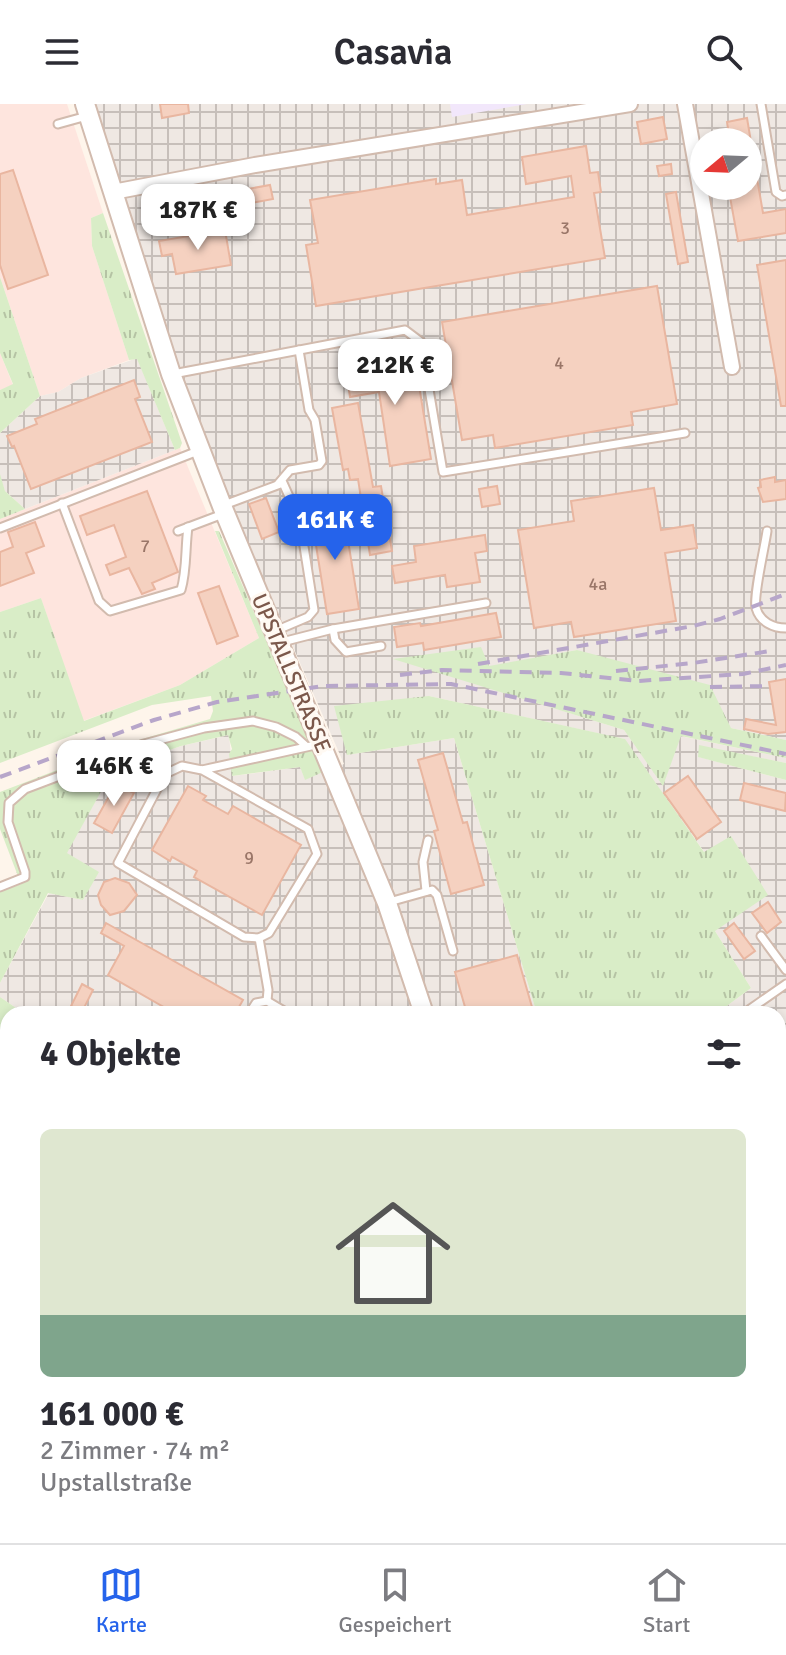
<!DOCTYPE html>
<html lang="de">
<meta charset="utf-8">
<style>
body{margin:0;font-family:Signika,sans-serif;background:#f7f7f7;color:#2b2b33;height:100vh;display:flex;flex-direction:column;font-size:30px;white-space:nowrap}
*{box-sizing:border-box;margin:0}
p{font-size:26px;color:#7c7c81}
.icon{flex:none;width:44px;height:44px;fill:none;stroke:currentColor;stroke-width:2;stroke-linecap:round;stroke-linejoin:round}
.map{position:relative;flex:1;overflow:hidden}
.panel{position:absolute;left:0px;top:902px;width:786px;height:538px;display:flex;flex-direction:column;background:#fff;border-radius:24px 24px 0 0;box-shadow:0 4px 12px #0003}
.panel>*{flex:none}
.needle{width:52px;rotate:251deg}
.buttons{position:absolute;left:690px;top:24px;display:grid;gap:16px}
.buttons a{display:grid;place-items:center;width:72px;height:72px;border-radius:50%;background:#fff;box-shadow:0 4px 12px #0003;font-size:40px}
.price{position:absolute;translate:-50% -68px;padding:0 18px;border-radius:16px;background:#fff;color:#222;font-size:26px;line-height:52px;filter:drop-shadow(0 2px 4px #0008)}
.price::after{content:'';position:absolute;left:50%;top:48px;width:24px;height:18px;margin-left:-12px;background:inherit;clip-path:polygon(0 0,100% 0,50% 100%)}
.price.active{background:#2563eb;color:#fff}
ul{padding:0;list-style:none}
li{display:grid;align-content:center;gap:16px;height:424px;padding:0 40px}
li+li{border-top:2px solid #e1e1e2}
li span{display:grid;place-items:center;height:248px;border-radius:12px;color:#555}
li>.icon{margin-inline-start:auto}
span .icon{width:144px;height:144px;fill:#fffc;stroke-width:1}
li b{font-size:34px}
h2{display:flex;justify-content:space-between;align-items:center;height:96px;padding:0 40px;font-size:34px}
header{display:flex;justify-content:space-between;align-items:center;height:104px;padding:0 40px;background:#fff;font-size:36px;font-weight:600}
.tabs{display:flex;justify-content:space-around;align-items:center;height:112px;border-top:2px solid #e1e1e2;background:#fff;font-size:22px;color:#7c7c81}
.tabs a{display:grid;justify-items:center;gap:4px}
.tabs .active{color:#2563eb}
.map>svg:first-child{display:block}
.residential{fill:#f6e6d8}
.commercial{fill:#fee5de}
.industrial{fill:url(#industrial-grid);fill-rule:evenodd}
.education{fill:#f2e7fb}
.grass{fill:url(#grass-tufts)}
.building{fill:#f5d1c0;stroke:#e9b6a0;stroke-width:2}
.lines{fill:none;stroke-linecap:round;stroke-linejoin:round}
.service-casing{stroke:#d2bbae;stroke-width:11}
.minor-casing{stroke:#d2bbae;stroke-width:18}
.tertiary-casing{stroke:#d2bbae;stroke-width:22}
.service{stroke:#fff;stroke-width:7}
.minor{stroke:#fff;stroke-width:14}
.tertiary{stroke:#fff;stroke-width:18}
.rail{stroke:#b7a6ca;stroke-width:4;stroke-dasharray:12 8;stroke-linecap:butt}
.labels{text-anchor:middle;stroke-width:6;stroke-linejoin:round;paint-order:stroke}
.number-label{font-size:18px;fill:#9a7668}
.street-label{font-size:22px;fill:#7b584b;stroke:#fff9f2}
</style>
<header><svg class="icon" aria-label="menu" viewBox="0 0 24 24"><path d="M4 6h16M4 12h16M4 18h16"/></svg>Casavia<svg class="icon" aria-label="search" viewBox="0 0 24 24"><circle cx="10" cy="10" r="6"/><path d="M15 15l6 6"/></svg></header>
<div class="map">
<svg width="786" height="1439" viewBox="0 0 786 1439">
<defs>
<pattern id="industrial-grid" width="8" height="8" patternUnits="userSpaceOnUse" patternTransform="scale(2)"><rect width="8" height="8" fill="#efe8e3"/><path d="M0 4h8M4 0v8" fill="none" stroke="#c7bfba"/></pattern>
<pattern id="grass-tufts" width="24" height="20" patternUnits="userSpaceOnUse" patternTransform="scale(2)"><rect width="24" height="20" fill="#d9edc7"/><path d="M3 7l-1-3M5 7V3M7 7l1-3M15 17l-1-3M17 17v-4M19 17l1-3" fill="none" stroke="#b5c3a4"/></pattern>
</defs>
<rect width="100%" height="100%" fill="#fef5eb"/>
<polygon class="residential" points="786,1273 786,1439 581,1439 591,1432 778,1432 778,1280"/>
<g class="commercial">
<polygon points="0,0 67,0 103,109 91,114 92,142 129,256 81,274 58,288 40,292 0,173"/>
<polygon points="0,249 13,281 0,286"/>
<polygon points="180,344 259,534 180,581 83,617 41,494 0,508 0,415"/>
<polygon points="8,1055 8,1432 524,1432 525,1439 0,1439 0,1064"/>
</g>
<g class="industrial">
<path d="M95 0H786V636L731 624 577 546 489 563 396 555 624 626 663 681 680 632 786 654V659L699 642V653L786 676V1017L778 1023V910H716L751 884 715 827 730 733 705 749 624 635 429 592 347 651 454 634 537 910H25L0 893V879L49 789 83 796 98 768 66 749 113 666 181 642 229 631 233 672 300 663 305 675 344 660 233 405 176 259ZM704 38H748V82H704Z"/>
<polygon points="137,254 175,346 25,405 5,387 0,373 0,329 40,292 58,288 81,274"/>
<polygon points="778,1028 786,1040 786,1239 778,1245"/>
</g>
<polygon class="education" points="450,0 527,0 452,13"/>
<g class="grass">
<polygon points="103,109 182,339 180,344 175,346 137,255 129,256 92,142 91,114"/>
<polygon points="0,173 40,292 0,329 0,286 13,280 0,249"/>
<polygon points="0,370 5,387 25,405 0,415"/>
<polygon points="215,427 219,427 323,668 305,676 300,663 232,672 229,650 232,645 228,631 181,642 113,666 67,749 99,768 83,796 48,789 0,879 0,788 21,780 0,725 0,688 122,641 210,615 213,607 211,592 152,601 0,659 0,508 41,494 84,617 180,581 259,534"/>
<polygon points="481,543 489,562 577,546 710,581 731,624 786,636 786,654 681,632 663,682 624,626 393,555"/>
<polygon points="429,592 625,635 704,748 731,732 768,791 715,827 751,884 716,910 537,910 454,634 347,651 334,602"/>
<polygon points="699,641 786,659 786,676 698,653"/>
<polygon points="0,893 25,910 8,910 8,1055 0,1064"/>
</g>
<g class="building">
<polygon points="160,0 188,0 189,9 162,14"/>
<polygon points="663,13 667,35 641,40 637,18"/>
<polygon points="747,14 751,38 730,38 727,18"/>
<polygon points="586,42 590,69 598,68 601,88 594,89 605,154 316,202 306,141 318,139 310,96 436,75 436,80 462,76 467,111 574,93 571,72 526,80 522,53"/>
<polygon points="748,51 753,51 763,109 786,105 786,129 738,137 728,82 748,82"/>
<polygon points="671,60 672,70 659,72 657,62"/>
<polygon points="13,66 48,171 8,185 0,161 0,70"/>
<polygon points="270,81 273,95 156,116 153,102"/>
<polygon points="676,88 688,158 678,160 666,90"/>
<polygon points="225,126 231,161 176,170 172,150 162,152 159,137"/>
<polygon points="786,156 786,302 781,302 757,161"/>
<polygon points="657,182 677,300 631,308 633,321 495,344 493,331 462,336 442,218"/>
<polygon points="357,252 359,266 415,257 431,355 390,362 379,288 350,293 344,254"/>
<polygon points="134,276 140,293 135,295 152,338 31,385 14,342 12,343 7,332 37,320 35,315"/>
<polygon points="358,299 373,383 381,382 392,447 370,451 358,375 350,376 348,365 343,366 332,304"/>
<polygon points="775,373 775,378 786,376 786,395 763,398 758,384 761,383 760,376"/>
<polygon points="497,382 500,400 482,403 479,385"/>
<polygon points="654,384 661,426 693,421 697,444 665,449 676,517 574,533 571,518 534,524 518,426 574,417 571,397"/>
<polygon points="147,387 178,468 152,479 155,485 142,490 129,464 110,471 106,461 126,453 114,421 87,431 80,412"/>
<polygon points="266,394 279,428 262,435 249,400"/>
<polygon points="343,405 359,505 327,510 311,410"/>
<polygon points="35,418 44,442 26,449 34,469 0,482 0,448 13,443 8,428"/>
<polygon points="485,431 487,447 475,449 480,478 447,483 445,471 395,479 392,462 416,458 414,442"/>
<polygon points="219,482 238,532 217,540 198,489"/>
<polygon points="496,509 501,533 424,546 423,539 397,543 394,523 420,519 421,522"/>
<polygon points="786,575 786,628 768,630 744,625 746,615 776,621 769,578"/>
<polygon points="443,649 463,719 467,718 484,781 451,790 434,727 438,726 418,656"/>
<polygon points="688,672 721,718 697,735 664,689"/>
<polygon points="744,679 786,689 785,707 740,696"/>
<polygon points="116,680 134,689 112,729 94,719"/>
<polygon points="188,682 206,692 203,696 228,710 233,702 301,741 262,811 194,773 197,767 172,753 170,757 152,746"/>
<polygon points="115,774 129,779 137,791 124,807 110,811 101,801 98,791 104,778"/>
<polygon points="768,798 781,818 767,829 752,809"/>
<polygon points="106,819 243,896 235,910 176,910 108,871 124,842 101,829"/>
<polygon points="734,819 755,847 744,855 724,827"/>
<polygon points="517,851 534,910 467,910 455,868"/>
<polygon points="82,880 93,886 82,908 71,902"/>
</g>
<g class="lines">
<defs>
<g id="service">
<polyline points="761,0 776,88 782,92 786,91"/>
<polyline points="58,20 87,12"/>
<polyline points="173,270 405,226 421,238 443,368 685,329"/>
<polyline points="278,380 290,366 319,361 322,357 315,316 309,306 299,246"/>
<path d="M62 399 99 497 110 507 181 486C187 466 185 445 188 423"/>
<polyline points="224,401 283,379 300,417 314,506 308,513 275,527"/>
<polyline points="0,424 198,347"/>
<polyline points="178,427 223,410"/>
<path d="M767 427C765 442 753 492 756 504 760 518 773 524 786 524"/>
<polyline points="333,525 335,536 346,548 381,542"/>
<polyline points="282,538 333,525 486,499"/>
<polyline points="202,666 308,725 317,750 269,829 259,834 244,833 118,759 165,670 182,662 202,666 320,640"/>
<polyline points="0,783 25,773 25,768 8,718 9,699 25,685 144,640 204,624 253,617 276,623 296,633 306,642"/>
<polyline points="426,787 423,758 428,736"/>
<polyline points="389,798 432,786 437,791 453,847"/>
<polyline points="761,832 786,866"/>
<polyline points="259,834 268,886 267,897"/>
<polyline points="249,910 256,899 267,897 289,910"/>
<polyline points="743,910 786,880"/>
<polyline points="778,1121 786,1133"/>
<polyline points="0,1155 8,1158"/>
<polyline points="0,1276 8,1262"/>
<polyline points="223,1432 234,1439"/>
<polyline points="446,1432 457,1439"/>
<polyline points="74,1439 78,1432"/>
<polyline points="201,1439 205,1432"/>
</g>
<g id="minor">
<polyline points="685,0 732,263"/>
<polyline points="113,88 255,61 630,0"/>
<polyline points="778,1265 786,1259"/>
<polyline points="538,1435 555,1432"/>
</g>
<g id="tertiary">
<polyline points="85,0 171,270 222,402 387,799 424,910"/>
<polyline points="538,1432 539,1439"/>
</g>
</defs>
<use href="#service" class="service-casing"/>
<use href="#minor" class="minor-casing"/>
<use href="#tertiary" class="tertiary-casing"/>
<use href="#service" class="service"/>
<use href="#minor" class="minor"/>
<use href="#tertiary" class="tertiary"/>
<g class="rail">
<polyline points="478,560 693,522 720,515 786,490"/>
<polyline points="616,567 693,559 770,547"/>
<polyline points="400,571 442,566 561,569 638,577 743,570 786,561"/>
<polyline points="710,583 770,582"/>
<polyline points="0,673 154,616 217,598 323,582 451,580 786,650"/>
</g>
</g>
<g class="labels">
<g class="number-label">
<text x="565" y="130">3</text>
<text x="559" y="265">4</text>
<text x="145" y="448">7</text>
<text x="598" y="486">4a</text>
<text x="249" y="760">9</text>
</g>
<g class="street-label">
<text transform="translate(292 569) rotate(67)" y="8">UPSTALLSTRASSE</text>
</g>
</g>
</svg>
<div class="buttons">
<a><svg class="needle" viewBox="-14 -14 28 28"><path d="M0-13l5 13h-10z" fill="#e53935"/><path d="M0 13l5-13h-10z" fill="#7c7c81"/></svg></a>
</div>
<b class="price" style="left:198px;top:148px">187K €</b>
<b class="price" style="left:395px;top:303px">212K €</b>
<b class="price active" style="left:335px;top:458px">161K €</b>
<b class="price" style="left:114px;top:704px">146K €</b>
<section class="panel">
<h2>4 Objekte<svg class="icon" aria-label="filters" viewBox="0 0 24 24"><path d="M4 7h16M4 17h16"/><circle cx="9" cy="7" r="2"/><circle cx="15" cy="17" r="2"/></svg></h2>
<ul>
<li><span style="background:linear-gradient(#dfe7d0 75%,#7fa58c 0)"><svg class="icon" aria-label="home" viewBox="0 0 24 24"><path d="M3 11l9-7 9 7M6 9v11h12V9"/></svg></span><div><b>161 000 €</b><p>2 Zimmer · 74 m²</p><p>Upstallstraße</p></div></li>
</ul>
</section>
</div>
<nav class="tabs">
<a class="active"><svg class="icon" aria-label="map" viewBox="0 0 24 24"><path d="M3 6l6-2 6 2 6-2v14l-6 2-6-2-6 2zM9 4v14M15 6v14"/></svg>Karte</a>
<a><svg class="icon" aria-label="saved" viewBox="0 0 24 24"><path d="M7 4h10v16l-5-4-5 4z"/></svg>Gespeichert</a>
<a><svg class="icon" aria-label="home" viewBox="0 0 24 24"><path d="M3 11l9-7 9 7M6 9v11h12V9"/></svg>Start</a>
</nav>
